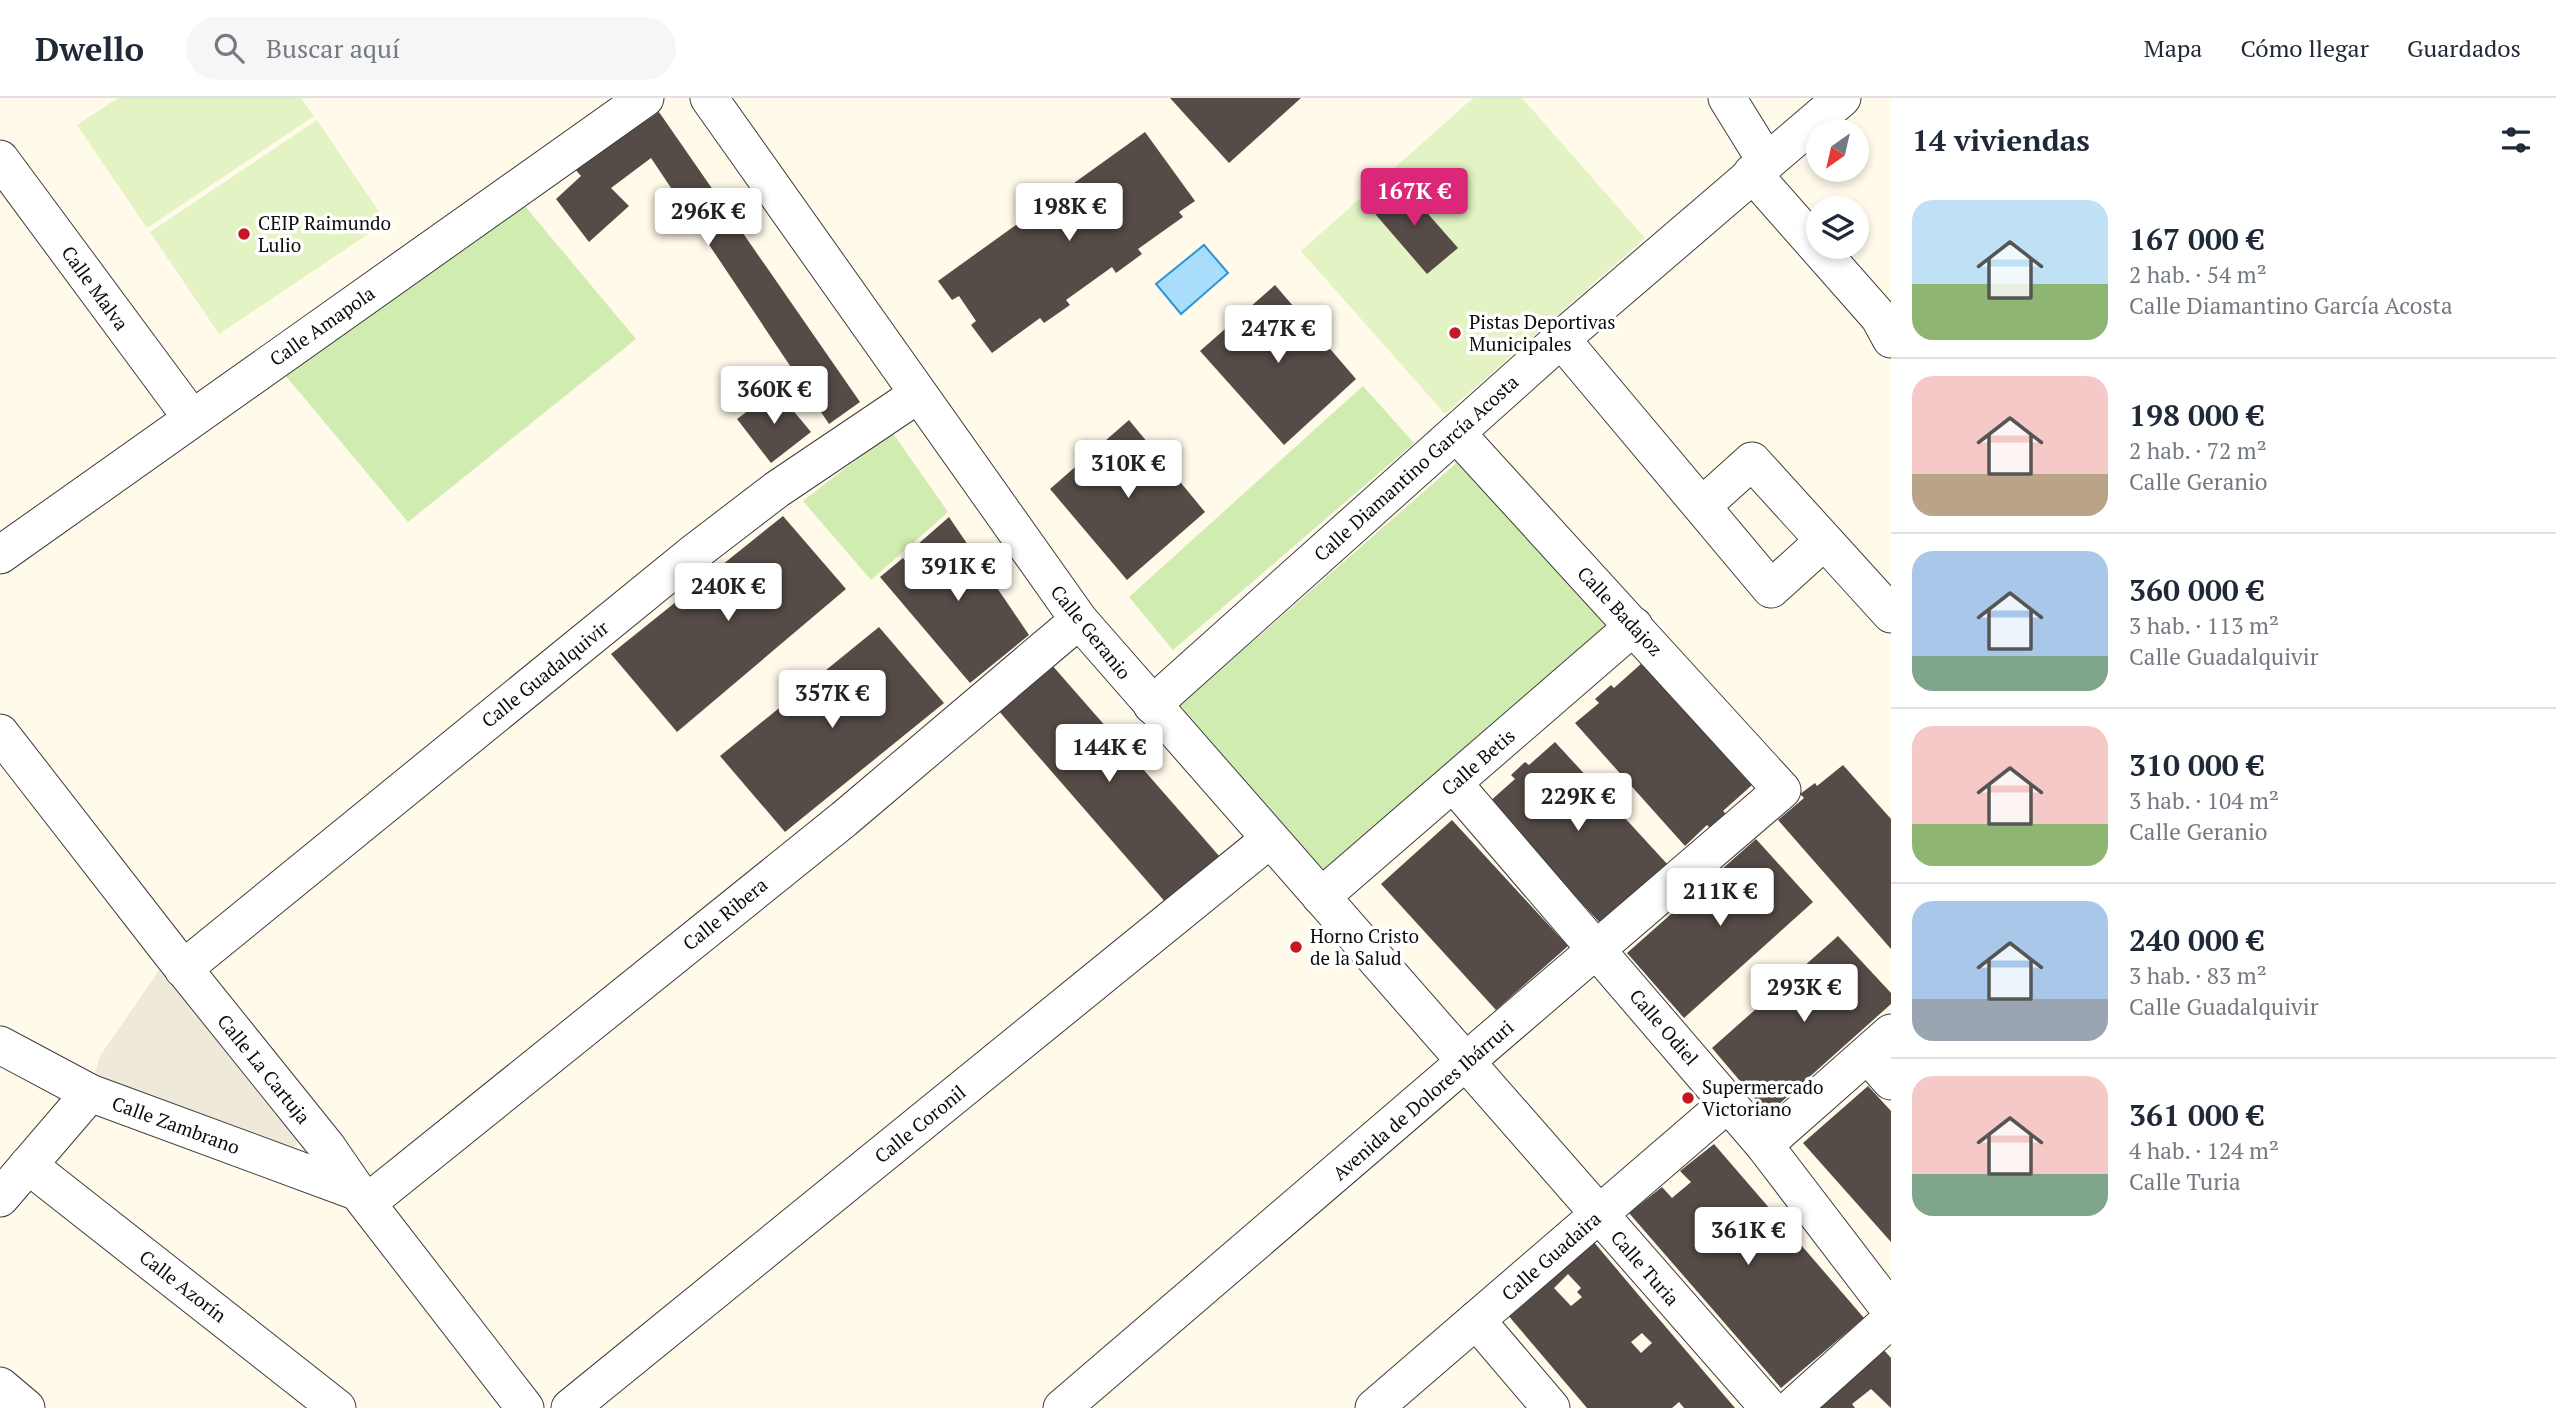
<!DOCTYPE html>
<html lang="es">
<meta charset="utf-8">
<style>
body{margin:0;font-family:"PT Serif",serif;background:#f6f6f7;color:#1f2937;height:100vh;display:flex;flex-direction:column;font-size:26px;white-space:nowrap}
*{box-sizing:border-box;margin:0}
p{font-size:23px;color:#747a83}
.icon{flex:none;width:38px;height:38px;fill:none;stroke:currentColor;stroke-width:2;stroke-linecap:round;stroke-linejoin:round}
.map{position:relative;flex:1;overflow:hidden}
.details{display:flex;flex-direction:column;background:#fff;width:665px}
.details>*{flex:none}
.needle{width:46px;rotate:214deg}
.tools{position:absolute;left:1806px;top:21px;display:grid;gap:14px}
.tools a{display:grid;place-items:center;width:63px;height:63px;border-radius:50%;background:#fff;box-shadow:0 4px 10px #0003;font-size:35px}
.price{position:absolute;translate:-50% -60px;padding:0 16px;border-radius:7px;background:#fff;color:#222;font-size:23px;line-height:46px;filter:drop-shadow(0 2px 4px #0008)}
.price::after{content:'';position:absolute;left:50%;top:42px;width:21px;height:16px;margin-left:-10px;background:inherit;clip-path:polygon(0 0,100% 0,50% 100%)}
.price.selected{background:#db2777;color:#fff}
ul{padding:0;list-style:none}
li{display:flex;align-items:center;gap:21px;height:175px;padding:0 21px}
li+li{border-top:2px solid #e0e1e3}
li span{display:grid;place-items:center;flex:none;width:196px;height:140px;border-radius:21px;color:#555}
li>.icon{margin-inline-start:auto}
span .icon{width:84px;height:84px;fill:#fffc;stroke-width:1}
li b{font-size:30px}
h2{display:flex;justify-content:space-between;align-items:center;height:84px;padding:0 21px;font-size:30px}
header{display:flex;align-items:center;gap:42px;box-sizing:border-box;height:98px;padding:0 35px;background:#fff;border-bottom:2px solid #e0e1e3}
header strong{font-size:33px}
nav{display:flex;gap:38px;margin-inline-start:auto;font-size:24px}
.search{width:490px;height:63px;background:#f6f6f7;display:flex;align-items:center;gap:18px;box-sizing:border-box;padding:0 24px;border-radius:38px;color:#747a83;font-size:26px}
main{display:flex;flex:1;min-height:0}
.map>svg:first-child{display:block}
.green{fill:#d1ecb0}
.pitch{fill:#e3f3c3}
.plaza{fill:#efe9d9}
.water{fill:#a9defb;stroke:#2a96d9;stroke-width:2}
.building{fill:#554c47;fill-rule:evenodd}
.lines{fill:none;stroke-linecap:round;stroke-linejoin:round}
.minor-casing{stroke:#3e3e3e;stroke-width:39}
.minor{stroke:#fff;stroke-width:37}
.poi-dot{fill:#c61824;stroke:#fff;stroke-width:2.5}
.labels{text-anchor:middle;stroke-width:7;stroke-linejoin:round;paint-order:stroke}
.poi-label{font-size:19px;fill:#0b0b0b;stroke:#fff;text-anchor:start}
.street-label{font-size:19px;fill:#0b0b0b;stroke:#fff}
</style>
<header>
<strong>Dwello</strong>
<div class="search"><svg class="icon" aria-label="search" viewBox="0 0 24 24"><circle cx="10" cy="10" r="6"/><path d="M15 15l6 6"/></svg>Buscar aquí</div>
<nav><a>Mapa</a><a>Cómo llegar</a><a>Guardados</a></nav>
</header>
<main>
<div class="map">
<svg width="1891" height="1310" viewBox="0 0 1891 1310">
<rect width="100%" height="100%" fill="#fffaea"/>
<g class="green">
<polygon points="519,101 636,241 408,424 280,271"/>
<polygon points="1363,288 1414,345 1173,552 1129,499"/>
<polygon points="892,334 948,414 871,482 803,403"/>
<polygon points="1461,361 1607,526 1323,775 1177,610"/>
</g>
<g class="pitch">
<polygon points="118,0 301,0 314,18 147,130 77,27"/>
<polygon points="1473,0 1522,0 1645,140 1445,316 1301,153"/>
<polygon points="317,22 386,124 219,236 150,134"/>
</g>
<polygon class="plaza" points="171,855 304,1035 292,1053 90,995 100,958"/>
<polygon class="water" points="1204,147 1228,175 1181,216 1156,186"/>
<g class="building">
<polygon points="1170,0 1301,0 1229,65"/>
<polygon points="659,14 860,304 829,326 651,60 611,90 629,108 589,144 556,101 581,78 575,71"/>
<polygon points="1145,34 1195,103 1179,114 1183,119 1138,151 1142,156 1116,175 1112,169 1066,202 1070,207 1044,225 1040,220 992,255 971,227 976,223 959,198 952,202 938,183"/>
<polygon points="1400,84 1458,150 1427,176 1370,110"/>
<polygon points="1275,187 1356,281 1284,347 1200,253"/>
<polygon points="776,292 811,334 771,365 737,321"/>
<polygon points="1129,322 1205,414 1127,482 1050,391"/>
<polygon points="783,418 846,491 677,634 611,556"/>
<polygon points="949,419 1029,537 970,585 880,479 903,460 921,484 937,470 917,447"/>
<polygon points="879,529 944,605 785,734 720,658"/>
<polygon points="1642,565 1752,687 1723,713 1726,716 1710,730 1707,727 1685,748 1575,625 1599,605 1595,601 1611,587 1614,590"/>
<polygon points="1051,566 1220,759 1167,806 998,612"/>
<polygon points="1555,644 1669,768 1602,827 1488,705 1515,681 1511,677 1525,664 1529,667"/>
<polygon points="1843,667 1891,721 1891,851 1778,722 1804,700 1800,696 1815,685 1817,688"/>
<polygon points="1452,722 1568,848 1496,912 1381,786"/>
<polygon points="1756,741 1813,804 1684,920 1627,855"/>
<polygon points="1838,838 1891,895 1891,906 1768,1016 1712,950"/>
<polygon points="1868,988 1891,1013 1891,1144 1803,1045"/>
<polygon points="1714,1046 1864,1220 1781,1290 1629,1115 1662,1089 1672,1100 1691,1084 1680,1073"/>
<path d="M1593 1143 1647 1207 1735 1310H1684L1679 1304 1672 1310H1587L1507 1216ZM1568 1176 1581 1190 1577 1194 1582 1199 1571 1208 1554 1190ZM1642 1235 1652 1245 1641 1255 1631 1244Z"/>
<polygon points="1882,1250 1891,1260 1891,1310 1871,1291 1852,1306 1855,1310 1814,1310"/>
</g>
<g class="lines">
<defs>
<g id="minor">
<polyline points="709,0 1079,522 1769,1310"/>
<polyline points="1727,0 1766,63"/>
<polyline points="0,61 191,319"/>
<polyline points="1752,75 1879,219 1891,241"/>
<polyline points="1561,241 1771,491 1823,444"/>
<polyline points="1702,408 1752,363 1891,516"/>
<polyline points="0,457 645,0"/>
<polyline points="1152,607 1561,241 1842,0"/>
<polyline points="0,635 171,855 327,1049 358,1094 525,1310"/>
<polyline points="1453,685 1764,1047 1891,1213"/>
<polyline points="1321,799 1634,528"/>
<polyline points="183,871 690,458 776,392 917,297"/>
<polyline points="0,947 90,995 358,1094"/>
<polyline points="1868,957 1891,983"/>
<polyline points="1764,1047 1891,935"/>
<polyline points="28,1067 337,1310"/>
<polyline points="0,1100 90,995"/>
<polyline points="367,1105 844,721 1079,522"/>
<polyline points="1476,1222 1551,1310"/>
<polyline points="0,1288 26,1310"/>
<polyline points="570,1310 1270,741"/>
<polyline points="1062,1310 1782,692 1456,335"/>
<polyline points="1374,1310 1728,1005"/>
<polyline points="1792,1310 1891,1221"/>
</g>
</defs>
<use href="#minor" class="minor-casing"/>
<use href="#minor" class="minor"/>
</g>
<g class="poi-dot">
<circle cx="244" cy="136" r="7"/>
<circle cx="1455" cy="235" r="7"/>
<circle cx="1296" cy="849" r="7"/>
<circle cx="1688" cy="1000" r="7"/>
</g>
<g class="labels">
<g class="poi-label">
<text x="258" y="132">CEIP Raimundo<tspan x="258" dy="22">Lulio</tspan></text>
<text x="1469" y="231">Pistas Deportivas<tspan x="1469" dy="22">Municipales</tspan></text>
<text x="1310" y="845">Horno Cristo<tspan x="1310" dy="22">de la Salud</tspan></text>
<text x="1702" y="996">Supermercado<tspan x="1702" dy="22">Victoriano</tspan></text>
</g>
<g class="street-label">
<text transform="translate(95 190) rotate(54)" y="7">Calle Malva</text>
<text transform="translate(322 228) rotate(-35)" y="7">Calle Amapola</text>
<text transform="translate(1416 370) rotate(-42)" y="7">Calle Diamantino García Acosta</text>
<text transform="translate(1620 513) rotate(47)" y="7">Calle Badajoz</text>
<text transform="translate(1091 534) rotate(51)" y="7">Calle Geranio</text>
<text transform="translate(545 576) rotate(-39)" y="7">Calle Guadalquivir</text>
<text transform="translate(1478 664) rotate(-41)" y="7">Calle Betis</text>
<text transform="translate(725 816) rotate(-39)" y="7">Calle Ribera</text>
<text transform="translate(1664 929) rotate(49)" y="7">Calle Odiel</text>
<text transform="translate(264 971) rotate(51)" y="7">Calle La Cartuja</text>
<text transform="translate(1423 1002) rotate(-41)" y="7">Avenida de Dolores Ibárruri</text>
<text transform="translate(920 1026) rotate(-39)" y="7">Calle Coronil</text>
<text transform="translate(176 1027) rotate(20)" y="7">Calle Zambrano</text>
<text transform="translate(1551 1158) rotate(-41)" y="7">Calle Guadaira</text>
<text transform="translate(1645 1170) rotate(49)" y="7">Calle Turia</text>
<text transform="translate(183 1188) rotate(38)" y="7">Calle Azorín</text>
</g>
</g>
</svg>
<div class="tools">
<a><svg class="needle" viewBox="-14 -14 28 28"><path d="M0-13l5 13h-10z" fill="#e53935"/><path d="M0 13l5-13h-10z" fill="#747a83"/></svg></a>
<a><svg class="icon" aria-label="layers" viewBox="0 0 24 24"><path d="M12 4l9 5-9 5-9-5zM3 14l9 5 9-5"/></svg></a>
</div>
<b class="price selected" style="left:1414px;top:130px">167K €</b>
<b class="price" style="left:1069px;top:145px">198K €</b>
<b class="price" style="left:708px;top:150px">296K €</b>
<b class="price" style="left:1278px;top:267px">247K €</b>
<b class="price" style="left:774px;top:328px">360K €</b>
<b class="price" style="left:1128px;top:402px">310K €</b>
<b class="price" style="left:958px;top:505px">391K €</b>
<b class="price" style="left:728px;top:525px">240K €</b>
<b class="price" style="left:832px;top:632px">357K €</b>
<b class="price" style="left:1109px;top:686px">144K €</b>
<b class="price" style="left:1578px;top:735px">229K €</b>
<b class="price" style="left:1720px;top:830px">211K €</b>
<b class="price" style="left:1804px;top:926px">293K €</b>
<b class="price" style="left:1748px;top:1169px">361K €</b>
</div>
<section class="details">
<h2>14 viviendas<svg class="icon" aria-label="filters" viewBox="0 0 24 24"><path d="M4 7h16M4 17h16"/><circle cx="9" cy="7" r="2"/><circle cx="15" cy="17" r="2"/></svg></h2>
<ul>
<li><span style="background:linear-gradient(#bfe0f5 60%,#8fb573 0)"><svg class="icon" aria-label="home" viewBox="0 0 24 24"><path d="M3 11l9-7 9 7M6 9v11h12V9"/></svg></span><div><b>167 000 €</b><p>2 hab. · 54 m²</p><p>Calle Diamantino García Acosta</p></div></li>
<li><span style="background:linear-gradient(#f6c9c9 70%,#b9a48a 0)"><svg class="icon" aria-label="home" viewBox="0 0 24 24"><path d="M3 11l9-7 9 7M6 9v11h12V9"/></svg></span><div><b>198 000 €</b><p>2 hab. · 72 m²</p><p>Calle Geranio</p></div></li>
<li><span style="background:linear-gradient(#a9c7e8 75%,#7fa58c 0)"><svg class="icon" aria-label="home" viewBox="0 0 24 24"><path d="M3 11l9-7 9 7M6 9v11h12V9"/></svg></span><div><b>360 000 €</b><p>3 hab. · 113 m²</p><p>Calle Guadalquivir</p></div></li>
<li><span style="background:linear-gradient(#f6c9c9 70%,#8fb573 0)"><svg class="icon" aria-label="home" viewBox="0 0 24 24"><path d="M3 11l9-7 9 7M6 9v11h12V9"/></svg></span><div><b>310 000 €</b><p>3 hab. · 104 m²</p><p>Calle Geranio</p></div></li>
<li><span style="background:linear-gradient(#a9c7e8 70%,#9aa5b1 0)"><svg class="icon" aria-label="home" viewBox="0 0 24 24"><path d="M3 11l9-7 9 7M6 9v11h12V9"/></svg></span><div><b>240 000 €</b><p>3 hab. · 83 m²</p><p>Calle Guadalquivir</p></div></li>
<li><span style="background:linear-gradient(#f6c9c9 70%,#7fa58c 0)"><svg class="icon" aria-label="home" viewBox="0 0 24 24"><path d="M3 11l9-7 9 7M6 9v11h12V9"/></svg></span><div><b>361 000 €</b><p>4 hab. · 124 m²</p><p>Calle Turia</p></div></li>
</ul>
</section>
</main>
